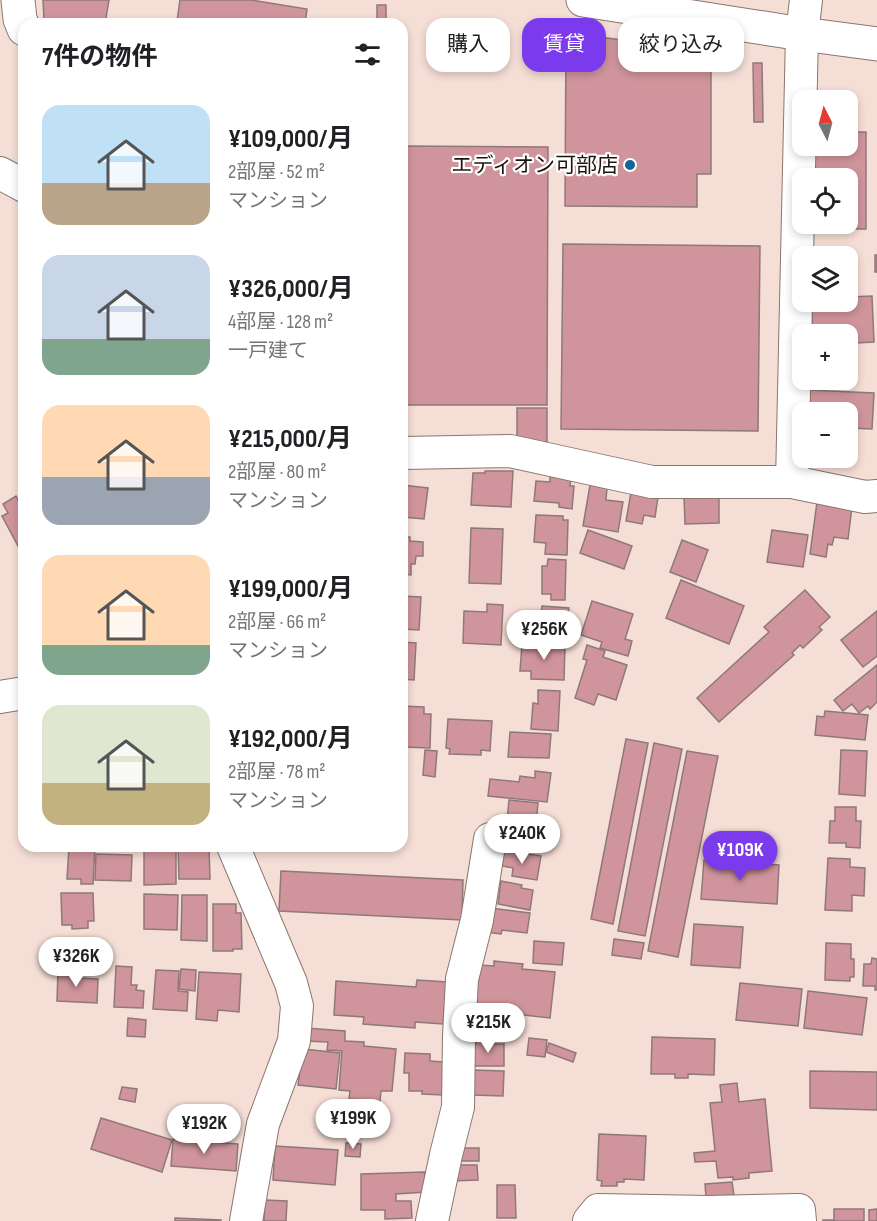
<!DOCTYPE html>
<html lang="ja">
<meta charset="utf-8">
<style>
body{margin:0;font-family:"Sofia Sans Condensed","Noto Sans JP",sans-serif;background:#f6f6f6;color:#202124;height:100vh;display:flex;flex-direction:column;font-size:22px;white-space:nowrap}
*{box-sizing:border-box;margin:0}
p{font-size:20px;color:#757577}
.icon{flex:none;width:33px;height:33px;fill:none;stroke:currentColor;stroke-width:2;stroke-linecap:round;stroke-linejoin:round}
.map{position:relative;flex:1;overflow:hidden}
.side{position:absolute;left:18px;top:18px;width:390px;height:834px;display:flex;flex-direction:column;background:#fff;border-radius:18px;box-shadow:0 3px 9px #0003}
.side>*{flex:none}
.top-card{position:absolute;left:426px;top:18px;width:360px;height:54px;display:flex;gap:12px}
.needle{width:39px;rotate:354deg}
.tools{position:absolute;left:792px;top:90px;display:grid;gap:12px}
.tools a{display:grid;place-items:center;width:66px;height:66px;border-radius:12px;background:#fff;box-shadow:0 3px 9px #0003;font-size:30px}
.price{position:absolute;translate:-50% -51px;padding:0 14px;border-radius:21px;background:#fff;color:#222;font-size:20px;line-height:39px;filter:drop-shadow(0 2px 3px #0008)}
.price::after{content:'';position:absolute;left:50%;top:36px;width:18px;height:14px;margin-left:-9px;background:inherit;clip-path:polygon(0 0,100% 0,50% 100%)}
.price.active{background:#7c3aed;color:#fff}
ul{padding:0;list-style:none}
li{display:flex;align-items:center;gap:18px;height:150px;padding:0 24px}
li span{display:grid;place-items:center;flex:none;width:168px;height:120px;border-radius:18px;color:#555}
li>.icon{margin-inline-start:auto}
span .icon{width:72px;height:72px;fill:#fffc;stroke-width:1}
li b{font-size:26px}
h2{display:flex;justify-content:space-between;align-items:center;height:72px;padding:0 24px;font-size:26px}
.pill{padding:0 21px;border-radius:18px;background:#fff;box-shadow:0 3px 9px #0003;font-size:21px;line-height:54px}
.pill.active{background:#7c3aed;color:#fff}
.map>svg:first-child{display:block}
.building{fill:#d0959c;stroke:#8e787a;stroke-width:1.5}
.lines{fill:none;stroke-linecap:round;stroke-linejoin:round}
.minor-casing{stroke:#8a766e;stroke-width:34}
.tertiary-casing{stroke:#8a766e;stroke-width:35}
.minor{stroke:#fff;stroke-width:32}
.tertiary{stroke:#fff;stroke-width:33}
.poi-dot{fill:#156496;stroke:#fff;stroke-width:2}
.labels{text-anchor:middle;stroke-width:4.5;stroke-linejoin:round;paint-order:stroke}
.poi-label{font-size:21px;fill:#1c1411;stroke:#fff;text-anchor:end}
</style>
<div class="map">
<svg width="877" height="1221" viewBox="0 0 877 1221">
<rect width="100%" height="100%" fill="#f5ded6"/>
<g class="building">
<polygon points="43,0 109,0 105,24 68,24 44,20"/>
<polygon points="180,0 251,0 307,9 305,24 198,24 177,21"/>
<rect x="377" y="5" width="9" height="17"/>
<polygon points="566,32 711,53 711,174 697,174 697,207 565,206"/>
<polygon points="753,63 762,63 763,122 754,122"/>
<polygon points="848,132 866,132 866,229 809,229 809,224 848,224 848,178 809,178 809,146 848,146"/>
<polygon points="402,146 548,147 547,405 402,405"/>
<polygon points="563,244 760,246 758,431 561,429"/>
<rect x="875" y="255" width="2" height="17"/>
<polygon points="872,296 874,342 855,343 856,348 848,348 848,334 812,334 812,307 823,307 823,302 848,302 848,297"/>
<polygon points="808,390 874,393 872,429 848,428 848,412 807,412"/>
<polygon points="517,408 547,408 547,442 517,441"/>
<polygon points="485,471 513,471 511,507 471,505 473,473 485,473"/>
<polygon points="550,475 571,477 570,486 574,486 572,509 559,507 559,503 534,501 536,481 550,482"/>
<polygon points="402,485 428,488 424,519 402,517"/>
<polygon points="590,485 607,488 606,500 623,502 618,532 583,526"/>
<polygon points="632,487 658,497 655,517 644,515 642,524 626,521"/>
<polygon points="16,496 20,504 24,502 24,542 18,546 2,516 8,513 3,504"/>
<polygon points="684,496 719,496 719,523 685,524"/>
<polygon points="817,502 852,507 848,539 834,537 832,545 828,544 826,557 810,554"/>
<polygon points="536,515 563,516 563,520 568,520 567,555 545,554 546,543 534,542"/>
<polygon points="471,528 503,529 501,584 469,583"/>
<polygon points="588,530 632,546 624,569 580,553"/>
<polygon points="772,530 808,535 803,567 767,562"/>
<polygon points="402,537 410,537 410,541 423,542 423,556 416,556 415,564 411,564 411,575 402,574"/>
<polygon points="682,540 708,550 696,582 670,572"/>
<polygon points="548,559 566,560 565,600 551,600 551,594 542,594 542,566 547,566"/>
<polygon points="681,580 744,606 729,644 666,618"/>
<polygon points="805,590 830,617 819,627 822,630 803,648 800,645 792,653 794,655 719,722 697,698 769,632 764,627"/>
<polygon points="402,596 421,597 419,630 402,629"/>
<polygon points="592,601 633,614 625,639 632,641 628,656 600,648 602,642 581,635"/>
<polygon points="487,604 503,605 501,645 463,643 464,611 487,612"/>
<polygon points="542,606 569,608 566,630 561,630 560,634 527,631 529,613 541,614"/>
<polygon points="877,611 877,656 863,667 841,640"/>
<polygon points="402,642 416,643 414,680 402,679"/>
<polygon points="522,644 565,646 564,680 531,679 531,671 520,671"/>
<polygon points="587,645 605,651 603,657 627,665 616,700 598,694 594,705 575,698 587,660 583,659"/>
<polygon points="877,665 877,702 870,709 868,706 859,713 852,704 843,711 834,700"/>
<polygon points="538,690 560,691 558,731 531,729 533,703 538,704"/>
<polygon points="402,706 424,707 424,714 431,714 430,748 402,747"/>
<polygon points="825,711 868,715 865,740 815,735 817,716 824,717"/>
<polygon points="448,719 492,721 490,751 481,750 481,755 449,754 450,749 446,748"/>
<polygon points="510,732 551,734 549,758 508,757"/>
<polygon points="626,739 648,743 613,924 591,919"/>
<polygon points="654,743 682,749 645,936 618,931"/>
<polygon points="425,750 437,751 435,777 423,775"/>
<polygon points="841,750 867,751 865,796 839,794"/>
<polygon points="687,751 718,756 678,957 648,951"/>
<polygon points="535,771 551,773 547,802 488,796 490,779 519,782 520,776 535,778"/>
<polygon points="509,800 538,803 536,824 507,821"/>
<polygon points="835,807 856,807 856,821 861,821 860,848 846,847 846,843 829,843 830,821 835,821"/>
<polygon points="509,825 542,829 540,850 507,846"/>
<polygon points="69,846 95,846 93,884 81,884 81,879 67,879"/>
<polygon points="178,846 209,846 210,879 179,879"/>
<polygon points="176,850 176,884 144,885 144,851"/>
<polygon points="504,851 541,856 537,880 512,876 513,868 502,866"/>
<polygon points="96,854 132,855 131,881 95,880"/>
<polygon points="828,858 850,859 850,867 865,868 864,896 852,895 852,911 825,910"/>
<polygon points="704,860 779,865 777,904 701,899"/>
<polygon points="281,871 463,880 462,920 279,911"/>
<polygon points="501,881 522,885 521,888 533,890 530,910 498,904"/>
<polygon points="61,893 93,893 94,921 88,921 88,928 72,929 72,925 62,925"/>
<polygon points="144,894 178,895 177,930 144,929"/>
<polygon points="182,895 207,895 207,941 181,940"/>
<polygon points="213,904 236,904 236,913 241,913 242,949 233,949 233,951 213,951"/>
<polygon points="490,908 530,913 527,933 502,930 501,934 486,932"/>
<polygon points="694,924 743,927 740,968 691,965"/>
<polygon points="614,939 644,943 641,959 612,955"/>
<polygon points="534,941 564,943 562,965 533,963"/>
<polygon points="826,943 851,944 851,959 854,959 854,977 850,977 850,981 825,980"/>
<polygon points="872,958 877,959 877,990 875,990 875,986 863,986 864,964 871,964"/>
<polygon points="494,961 523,964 522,969 555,972 550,1018 488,1011 489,1007 475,1005 479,965 494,966"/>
<polygon points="116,966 132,967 131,985 137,985 136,990 144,991 143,1008 114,1007"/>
<polygon points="58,969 77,970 77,978 98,979 97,1003 57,1001"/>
<polygon points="181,969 196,970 195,991 179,989"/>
<polygon points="156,970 179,971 178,991 188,992 187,1011 153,1009"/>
<polygon points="199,972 241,974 239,1012 218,1010 217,1021 196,1019"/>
<polygon points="417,980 447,982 443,1024 415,1022 415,1028 363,1024 364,1017 334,1015 336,981 416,987"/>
<polygon points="740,983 802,989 798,1026 736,1020"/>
<polygon points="808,991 867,998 862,1035 804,1028"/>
<polygon points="128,1018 146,1020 145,1037 127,1036"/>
<polygon points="306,1028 345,1031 345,1041 364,1042 364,1046 396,1049 392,1091 381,1091 380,1101 349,1099 350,1091 339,1090 342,1051 327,1050 328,1042 305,1041"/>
<polygon points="652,1037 715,1039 714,1075 688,1074 688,1078 675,1078 675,1074 651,1074"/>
<polygon points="529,1038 547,1040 545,1057 527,1055"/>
<polygon points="476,1039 488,1040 488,1044 504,1044 504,1066 472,1066 472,1044 476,1044"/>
<polygon points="549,1043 576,1053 573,1062 546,1052"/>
<polygon points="303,1049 340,1053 336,1089 298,1085"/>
<polygon points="405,1053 430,1054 430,1061 443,1062 443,1095 422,1094 422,1091 409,1091 409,1073 404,1073"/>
<polygon points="473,1070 504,1071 503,1096 473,1095"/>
<polygon points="810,1071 877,1072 877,1110 810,1108"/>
<polygon points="737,1083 739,1102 765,1099 772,1171 749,1173 749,1178 733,1180 733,1177 718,1178 716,1161 695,1162 694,1153 715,1151 710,1103 722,1102 720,1085"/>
<polygon points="122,1087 137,1089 135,1102 119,1099"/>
<polygon points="343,1115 363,1117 362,1136 342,1135"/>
<polygon points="101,1118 172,1140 162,1172 91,1149"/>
<polygon points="599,1134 646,1136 644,1180 624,1179 624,1182 617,1182 617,1186 601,1186 602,1181 597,1180"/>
<polygon points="173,1139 238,1144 236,1171 171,1166"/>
<polygon points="346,1143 361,1144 360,1157 345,1156"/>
<polygon points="275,1146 338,1150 335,1185 273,1180"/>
<polygon points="454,1148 479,1148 479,1161 455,1161"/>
<polygon points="450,1165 477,1165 478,1180 450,1181"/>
<polygon points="425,1172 426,1192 396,1194 396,1201 411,1201 412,1218 385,1219 385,1210 361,1210 361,1174"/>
<polygon points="732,1182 734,1195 706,1197 705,1184"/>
<polygon points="497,1185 515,1185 516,1218 497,1218"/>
<polygon points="265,1200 287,1201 286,1221 264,1221"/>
<polygon points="834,1209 864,1209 864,1221 823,1221 823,1220 834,1220"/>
<polygon points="877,1209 877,1221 869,1221 869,1210"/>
<polygon points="175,1218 221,1220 221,1221 175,1221"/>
</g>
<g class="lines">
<defs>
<g id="minor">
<polyline points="0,173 24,186"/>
<polyline points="402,453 510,451 652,482 792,482 865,497 877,496"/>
<polyline points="792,482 802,34 806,0"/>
<polyline points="0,697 24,693"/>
<polyline points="233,846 291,983 297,1006 294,1041 263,1124 246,1221"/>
<polyline points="432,1221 446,1155 458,1107 459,1036 462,979 477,920 490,839"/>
<polyline points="589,1221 598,1210 708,1212 799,1210 800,1221"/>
</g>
<g id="tertiary">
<polyline points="18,0 20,19 24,29"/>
<polyline points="583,0 802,34 877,44"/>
</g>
</defs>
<use href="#minor" class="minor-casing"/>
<use href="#tertiary" class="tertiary-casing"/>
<use href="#minor" class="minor"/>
<use href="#tertiary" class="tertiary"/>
</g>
<circle class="poi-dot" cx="630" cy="165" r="6"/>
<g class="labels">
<g class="poi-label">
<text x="618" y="172">エディオン可部店</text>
</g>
</g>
</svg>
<div class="tools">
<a><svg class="needle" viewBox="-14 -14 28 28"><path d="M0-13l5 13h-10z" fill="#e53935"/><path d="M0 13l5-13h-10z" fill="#757577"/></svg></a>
<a><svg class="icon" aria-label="locate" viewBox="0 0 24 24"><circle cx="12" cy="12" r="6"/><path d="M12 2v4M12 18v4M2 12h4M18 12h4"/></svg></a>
<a><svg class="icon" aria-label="layers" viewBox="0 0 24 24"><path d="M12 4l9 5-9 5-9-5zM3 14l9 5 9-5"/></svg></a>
<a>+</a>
<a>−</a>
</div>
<b class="price" style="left:544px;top:661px">¥256K</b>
<b class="price" style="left:522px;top:865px">¥240K</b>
<b class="price active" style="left:740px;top:882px">¥109K</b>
<b class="price" style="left:76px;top:988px">¥326K</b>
<b class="price" style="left:488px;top:1054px">¥215K</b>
<b class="price" style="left:353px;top:1150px">¥199K</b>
<b class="price" style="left:204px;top:1155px">¥192K</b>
<div class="top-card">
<a class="pill">購入</a>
<a class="pill active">賃貸</a>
<a class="pill">絞り込み</a>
</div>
<section class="side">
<h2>7件の物件<svg class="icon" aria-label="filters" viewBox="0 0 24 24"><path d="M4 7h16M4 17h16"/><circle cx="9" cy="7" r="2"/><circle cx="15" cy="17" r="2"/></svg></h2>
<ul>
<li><span style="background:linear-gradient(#bfe0f5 65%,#b9a48a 0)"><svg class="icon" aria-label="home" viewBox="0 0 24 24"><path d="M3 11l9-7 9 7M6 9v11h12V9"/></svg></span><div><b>¥109,000/月</b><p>2部屋 · 52 m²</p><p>マンション</p></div></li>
<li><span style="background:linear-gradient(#c9d6e8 70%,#7fa58c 0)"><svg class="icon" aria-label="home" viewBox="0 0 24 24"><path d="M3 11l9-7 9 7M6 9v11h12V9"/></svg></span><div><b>¥326,000/月</b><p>4部屋 · 128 m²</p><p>一戸建て</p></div></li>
<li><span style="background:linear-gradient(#ffd9b3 60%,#9aa5b1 0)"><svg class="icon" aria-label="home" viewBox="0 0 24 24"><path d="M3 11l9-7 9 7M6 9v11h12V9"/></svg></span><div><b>¥215,000/月</b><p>2部屋 · 80 m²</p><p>マンション</p></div></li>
<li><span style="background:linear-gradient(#ffd9b3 75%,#7fa58c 0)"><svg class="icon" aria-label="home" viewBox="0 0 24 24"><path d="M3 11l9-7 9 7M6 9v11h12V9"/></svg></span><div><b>¥199,000/月</b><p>2部屋 · 66 m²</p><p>マンション</p></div></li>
<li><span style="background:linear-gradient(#dfe7d0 65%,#c2b280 0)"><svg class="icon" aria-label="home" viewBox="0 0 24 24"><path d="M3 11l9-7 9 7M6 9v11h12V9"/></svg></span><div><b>¥192,000/月</b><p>2部屋 · 78 m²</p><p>マンション</p></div></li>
</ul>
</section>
</div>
